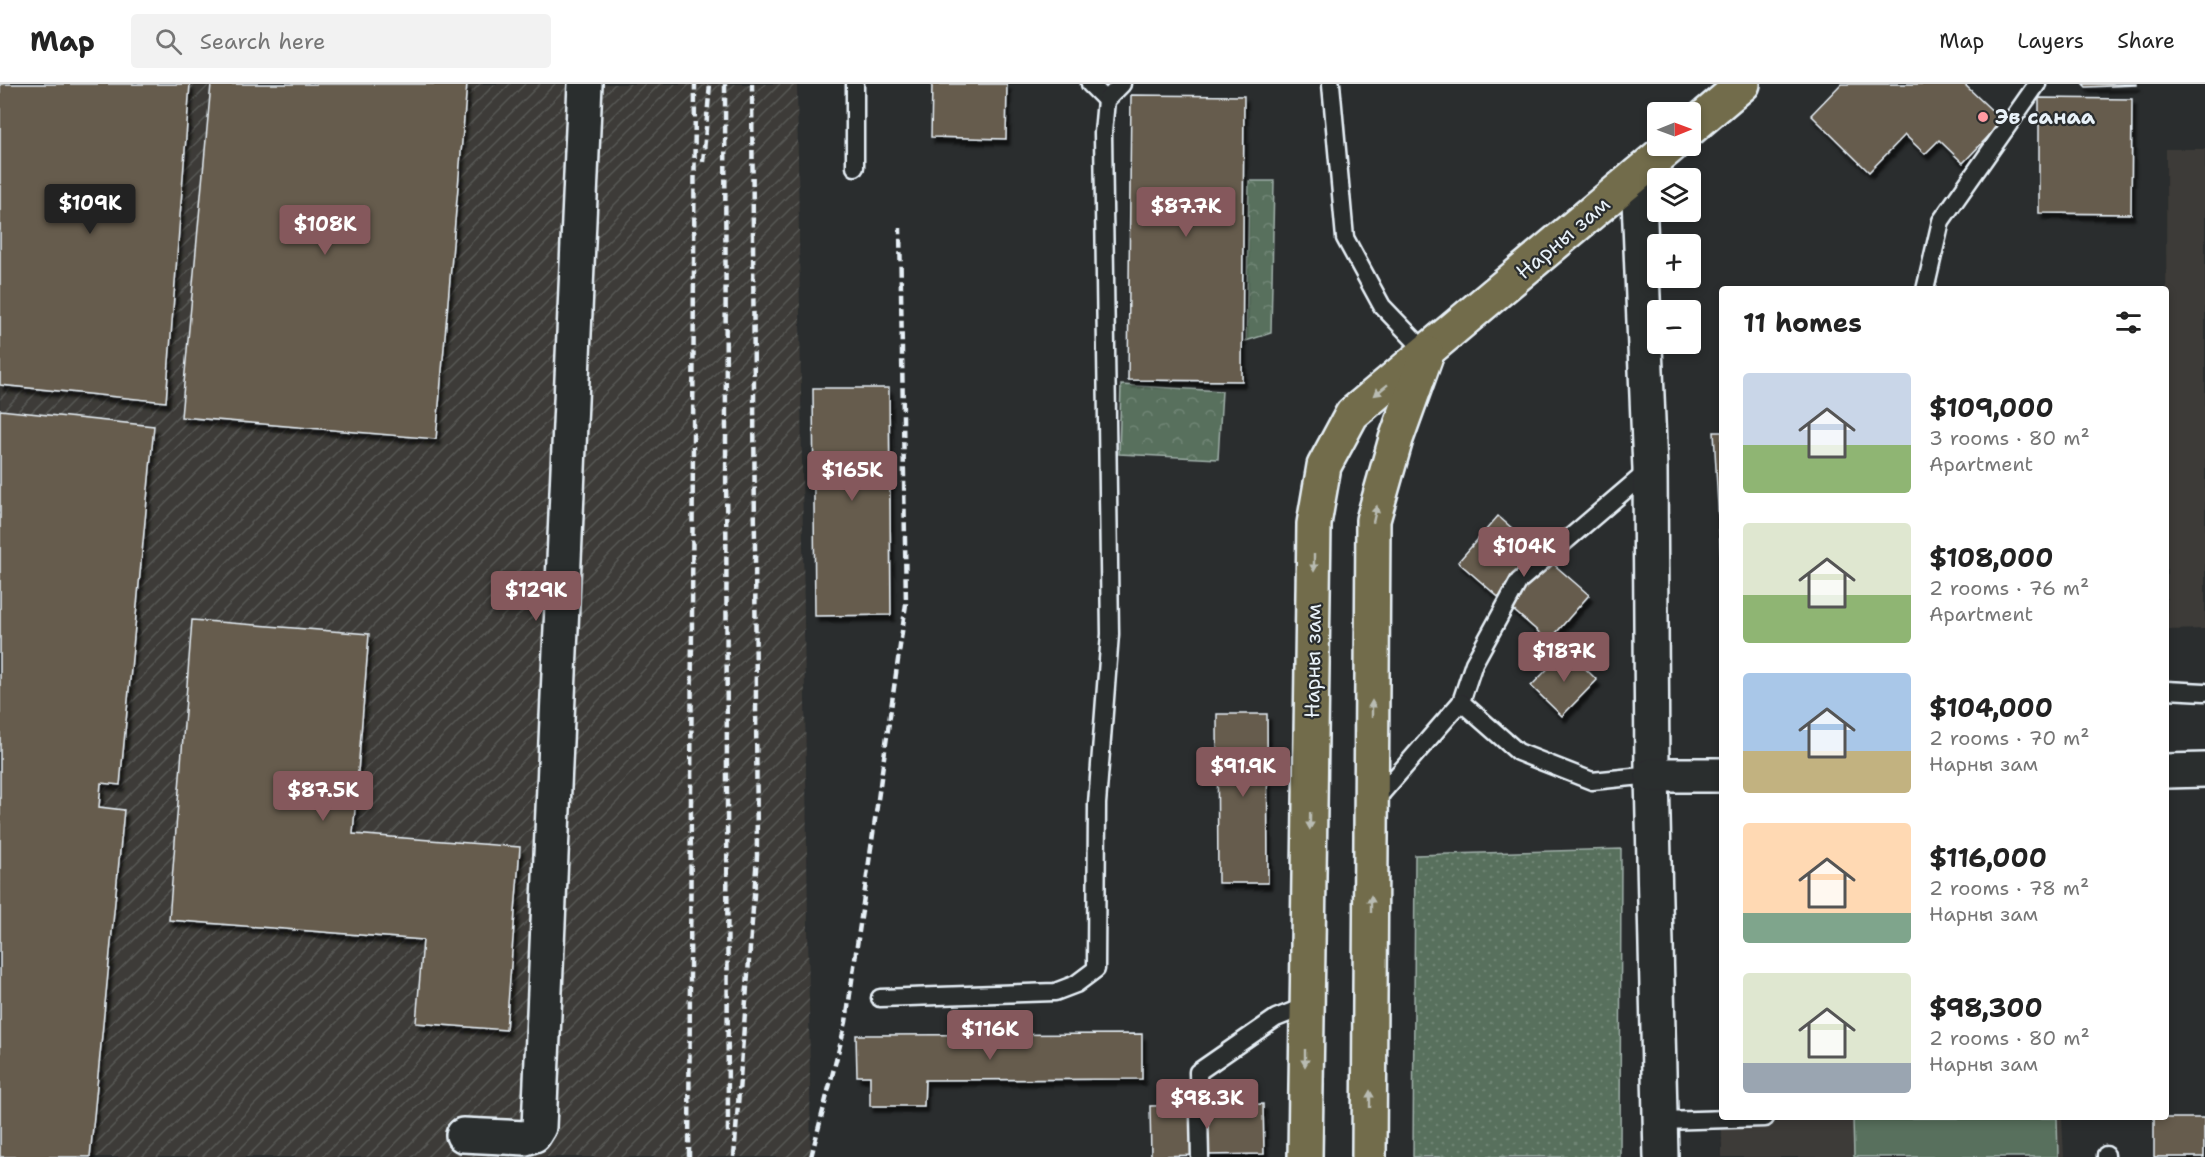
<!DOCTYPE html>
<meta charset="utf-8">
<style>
body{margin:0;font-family:"Shantell Sans",sans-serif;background:#f2f2f2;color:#222;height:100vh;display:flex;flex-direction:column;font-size:22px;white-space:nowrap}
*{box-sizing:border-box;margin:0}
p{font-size:20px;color:#767676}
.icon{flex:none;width:33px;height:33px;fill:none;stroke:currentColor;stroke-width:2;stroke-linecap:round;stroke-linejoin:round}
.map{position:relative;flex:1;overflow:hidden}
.drawer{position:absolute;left:1719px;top:202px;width:450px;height:834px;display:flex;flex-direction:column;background:#fff;border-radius:6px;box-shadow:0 3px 9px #0003}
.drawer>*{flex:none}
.needle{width:39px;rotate:89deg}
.tools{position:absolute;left:1647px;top:18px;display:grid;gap:12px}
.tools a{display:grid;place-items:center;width:54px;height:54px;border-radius:6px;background:#fff;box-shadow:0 3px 9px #0003;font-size:30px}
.price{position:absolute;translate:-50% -51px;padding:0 14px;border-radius:6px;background:#85585c;color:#fff;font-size:20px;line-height:39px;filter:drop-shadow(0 2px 3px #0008)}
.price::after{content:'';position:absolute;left:50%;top:36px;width:18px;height:14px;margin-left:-9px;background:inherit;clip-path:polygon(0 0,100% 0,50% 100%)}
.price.selected{background:#222;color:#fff}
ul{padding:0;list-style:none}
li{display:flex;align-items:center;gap:18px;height:150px;padding:0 24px}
li span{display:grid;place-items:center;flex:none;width:168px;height:120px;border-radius:6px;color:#555}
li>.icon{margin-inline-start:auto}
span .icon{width:72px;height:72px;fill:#fffc;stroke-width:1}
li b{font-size:26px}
h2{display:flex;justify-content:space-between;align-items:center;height:72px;padding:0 24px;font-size:26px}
header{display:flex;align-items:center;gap:36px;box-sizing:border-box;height:84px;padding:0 30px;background:#fff;border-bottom:2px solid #e0e0e0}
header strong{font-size:28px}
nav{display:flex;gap:33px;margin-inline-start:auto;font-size:21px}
.search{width:420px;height:54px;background:#f2f2f2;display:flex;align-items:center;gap:15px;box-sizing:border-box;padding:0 21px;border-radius:6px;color:#767676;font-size:22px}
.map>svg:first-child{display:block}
.built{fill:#3c3b37}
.industrial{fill:url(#industrial-furrows)}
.green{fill:#58705d;stroke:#a0b0aa;stroke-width:1.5}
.forest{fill:url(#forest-crowns);stroke:#a0b0aa;stroke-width:1.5}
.park{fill:url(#park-dots);stroke:#a0b0aa;stroke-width:1.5}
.building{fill:#665b4d;stroke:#e8f1f8;stroke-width:1.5;filter:url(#shadow)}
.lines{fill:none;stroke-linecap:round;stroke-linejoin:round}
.lane-casing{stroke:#e8f1f8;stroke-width:21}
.secondary-casing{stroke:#e8f1f8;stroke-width:38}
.primary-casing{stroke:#e8f1f8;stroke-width:38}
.lane{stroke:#2a2d2e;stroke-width:16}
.secondary{stroke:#2a2d2e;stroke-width:33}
.primary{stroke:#726c4b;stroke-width:33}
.rail{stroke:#e8f1f8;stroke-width:4.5;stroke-dasharray:9 4.5;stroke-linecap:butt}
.oneway{fill:#b9bcb3}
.poi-dot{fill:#ff9aa2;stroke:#2a2d2e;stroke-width:2}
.labels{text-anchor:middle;stroke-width:4.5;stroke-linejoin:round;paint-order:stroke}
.poi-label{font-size:21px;font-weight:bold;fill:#e8f1f8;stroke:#2a2d2e;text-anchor:start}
.street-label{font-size:21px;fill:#e8f1f8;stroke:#2a2d2e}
</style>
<header>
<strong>Map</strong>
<div class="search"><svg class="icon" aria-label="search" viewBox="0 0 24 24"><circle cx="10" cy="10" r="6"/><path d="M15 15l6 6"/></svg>Search here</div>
<nav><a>Map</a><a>Layers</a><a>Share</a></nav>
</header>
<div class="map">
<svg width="2205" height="1073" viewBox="0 0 2205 1073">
<defs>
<pattern id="industrial-furrows" width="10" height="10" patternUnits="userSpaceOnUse" patternTransform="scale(1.5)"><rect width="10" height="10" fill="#3c3b37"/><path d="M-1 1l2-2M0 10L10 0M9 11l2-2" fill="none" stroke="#585855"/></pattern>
<pattern id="forest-crowns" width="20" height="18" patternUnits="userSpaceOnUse" patternTransform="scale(1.5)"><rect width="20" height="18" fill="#58705d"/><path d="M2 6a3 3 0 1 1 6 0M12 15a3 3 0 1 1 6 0" fill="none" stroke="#708575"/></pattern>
<pattern id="park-dots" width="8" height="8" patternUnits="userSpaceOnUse" patternTransform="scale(1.5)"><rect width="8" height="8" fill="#58705d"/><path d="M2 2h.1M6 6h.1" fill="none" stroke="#708575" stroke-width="1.8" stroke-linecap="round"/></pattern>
<filter id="shadow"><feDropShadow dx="3.5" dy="6" stdDeviation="1.5" flood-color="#0009"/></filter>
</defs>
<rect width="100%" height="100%" fill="#2a2d2e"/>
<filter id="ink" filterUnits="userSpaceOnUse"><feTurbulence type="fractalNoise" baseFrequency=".0167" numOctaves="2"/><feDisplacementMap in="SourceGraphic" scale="12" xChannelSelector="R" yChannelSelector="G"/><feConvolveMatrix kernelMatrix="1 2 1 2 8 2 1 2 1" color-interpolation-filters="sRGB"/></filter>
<g filter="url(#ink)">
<g class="built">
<polygon points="2166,65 2205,65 2205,545 2167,546"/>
<polygon points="1721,738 1722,1034 1853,1034 1854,1073 1722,1073"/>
<polygon points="2057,1034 2062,1034 2064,1073 2058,1073"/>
</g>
<polygon class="industrial" points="0,0 797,0 811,1073 0,1073"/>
<polygon class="green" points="1853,1034 2057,1034 2058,1073 1854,1073"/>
<g class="forest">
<polygon points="1249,97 1274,97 1271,249 1246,257"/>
<polygon points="1121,301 1222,307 1218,375 1119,370"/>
</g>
<polygon class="park" points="1621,765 1620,1073 1413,1073 1415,771"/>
<g class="building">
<polygon points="0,0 190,0 166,318 0,301"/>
<polygon points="211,0 467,0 436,355 181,333"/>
<polygon points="932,0 1007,0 1006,55 931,53"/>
<polygon points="1841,0 1964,0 2003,37 1963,79 1939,56 1925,70 1905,51 1869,88 1811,31"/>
<polygon points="2083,0 2136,0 2136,1 2086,3"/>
<polygon points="1131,11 1244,12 1242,297 1128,296"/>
<polygon points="2039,14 2132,15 2131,130 2039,129"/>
<polygon points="813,304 889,304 891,531 815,532"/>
<polygon points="0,326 154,342 120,701 101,699 99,723 124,726 90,1073 0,1073"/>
<polygon points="1714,348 1722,348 1722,495"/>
<polygon points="1498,432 1589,511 1549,557 1458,478"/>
<polygon points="192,536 369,550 353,750 520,763 506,946 416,939 423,856 169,836"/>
<polygon points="1566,566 1597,596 1562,632 1531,602"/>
<polygon points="1217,630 1267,630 1268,799 1218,799"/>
<polygon points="1142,950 1142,995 925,996 924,1022 870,1022 870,992 857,992 856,951"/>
<polygon points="1263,1020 1264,1070 1151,1072 1150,1022"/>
<rect x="2154" y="1034" width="50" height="39"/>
</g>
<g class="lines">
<defs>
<g id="lane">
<polyline points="855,0 855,83"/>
<polyline points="1090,0 1106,16"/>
<polyline points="1331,0 1345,154 1382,222 1427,269"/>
<polyline points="1925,206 1941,137 2037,0"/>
<polyline points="2166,606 2205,608"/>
<polyline points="1461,618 1474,579 1519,497 1650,385"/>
<polyline points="1373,719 1461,618 1518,668 1592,697 1652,691"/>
<polyline points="880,914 1055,908 1076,900 1096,885 1097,720 1110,550 1103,49 1106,16 1122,0"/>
<polyline points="1661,1037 1765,1034"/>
<polyline points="1200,1073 1198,988 1276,934 1306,922"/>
<polyline points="2106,1073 2106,1071"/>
</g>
<g id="secondary">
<polyline points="1638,90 1650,385 1652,691 1661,1073"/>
<polyline points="2166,687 2205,686"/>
<polyline points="1652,691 1722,691"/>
<polyline points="463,1051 525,1054 534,1051 539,1043 585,0"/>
</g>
<g id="primary">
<polyline points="1690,45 1743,0"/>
<polyline points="1305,1073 1314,440 1324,382 1352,330 1671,62"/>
<polyline points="1369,1073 1373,436 1396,355 1427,269"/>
</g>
</defs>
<use href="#lane" class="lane-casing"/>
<use href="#secondary" class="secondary-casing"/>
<use href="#primary" class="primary-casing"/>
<use href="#lane" class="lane"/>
<use href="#secondary" class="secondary"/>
<use href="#primary" class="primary"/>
<g class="rail">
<polyline points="725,0 728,1050"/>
<polyline points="703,78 710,0"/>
<polyline points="689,1073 695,0"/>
<polyline points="734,1073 757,772 752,0"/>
<polyline points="811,1073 846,938 906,520 900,144"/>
</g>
</g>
<defs><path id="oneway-solid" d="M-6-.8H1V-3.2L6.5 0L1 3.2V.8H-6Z" transform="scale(1.5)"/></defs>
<g class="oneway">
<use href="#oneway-solid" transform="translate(1381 306) rotate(141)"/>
<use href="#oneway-solid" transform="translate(1375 430) rotate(-77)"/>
<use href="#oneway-solid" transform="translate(1314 479) rotate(90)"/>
<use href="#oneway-solid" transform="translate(1372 625) rotate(-90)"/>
<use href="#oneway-solid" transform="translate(1310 737) rotate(91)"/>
<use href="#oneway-solid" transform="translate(1371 820) rotate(-90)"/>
<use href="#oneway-solid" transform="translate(1305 974) rotate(90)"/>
<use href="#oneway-solid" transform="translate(1370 1015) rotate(-90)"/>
</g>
</g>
<circle class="poi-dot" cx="1983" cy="33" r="6"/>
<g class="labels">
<g class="poi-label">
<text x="1995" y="40">Эв санаа</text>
</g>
<g class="street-label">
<text transform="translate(1563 154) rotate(-40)" y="7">Нарны зам</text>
<text transform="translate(1313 577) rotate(-89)" y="7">Нарны зам</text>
</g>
</g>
</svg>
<div class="tools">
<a><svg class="needle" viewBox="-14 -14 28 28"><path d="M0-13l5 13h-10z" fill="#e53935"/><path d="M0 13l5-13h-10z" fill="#767676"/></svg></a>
<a><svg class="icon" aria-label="layers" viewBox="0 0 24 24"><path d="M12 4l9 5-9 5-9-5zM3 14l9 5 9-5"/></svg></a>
<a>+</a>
<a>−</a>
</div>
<b class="price selected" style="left:90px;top:151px">$109K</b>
<b class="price" style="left:1186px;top:154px">$87.7K</b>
<b class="price" style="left:325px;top:172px">$108K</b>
<b class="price" style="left:852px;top:418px">$165K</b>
<b class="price" style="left:1524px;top:494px">$104K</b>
<b class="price" style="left:536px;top:538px">$129K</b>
<b class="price" style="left:1564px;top:599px">$187K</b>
<b class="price" style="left:1243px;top:714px">$91.9K</b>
<b class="price" style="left:323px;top:738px">$87.5K</b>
<b class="price" style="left:990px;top:977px">$116K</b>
<b class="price" style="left:1207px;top:1046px">$98.3K</b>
<section class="drawer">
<h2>11 homes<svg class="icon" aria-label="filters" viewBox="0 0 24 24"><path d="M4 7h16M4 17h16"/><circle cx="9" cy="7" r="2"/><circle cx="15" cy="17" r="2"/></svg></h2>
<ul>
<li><span style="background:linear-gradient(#c9d6e8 60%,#8fb573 0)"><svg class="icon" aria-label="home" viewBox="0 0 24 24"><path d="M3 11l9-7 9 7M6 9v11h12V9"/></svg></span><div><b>$109,000</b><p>3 rooms · 80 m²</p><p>Apartment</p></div></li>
<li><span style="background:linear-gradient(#dfe7d0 60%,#8fb573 0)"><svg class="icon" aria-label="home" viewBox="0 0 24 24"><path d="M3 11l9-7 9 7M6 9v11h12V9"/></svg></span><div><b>$108,000</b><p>2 rooms · 76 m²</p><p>Apartment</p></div></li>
<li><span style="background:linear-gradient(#a9c7e8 65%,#c2b280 0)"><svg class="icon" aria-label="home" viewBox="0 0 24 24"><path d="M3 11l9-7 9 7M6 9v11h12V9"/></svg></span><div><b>$104,000</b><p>2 rooms · 70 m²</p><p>Нарны зам</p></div></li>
<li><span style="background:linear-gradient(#ffd9b3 75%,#7fa58c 0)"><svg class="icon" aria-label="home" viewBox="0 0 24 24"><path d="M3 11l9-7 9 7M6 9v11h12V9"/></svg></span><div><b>$116,000</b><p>2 rooms · 78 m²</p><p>Нарны зам</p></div></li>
<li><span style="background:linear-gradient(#dfe7d0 75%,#9aa5b1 0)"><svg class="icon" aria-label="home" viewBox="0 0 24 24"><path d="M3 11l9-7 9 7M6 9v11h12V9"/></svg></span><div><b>$98,300</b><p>2 rooms · 80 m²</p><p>Нарны зам</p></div></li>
</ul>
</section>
</div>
